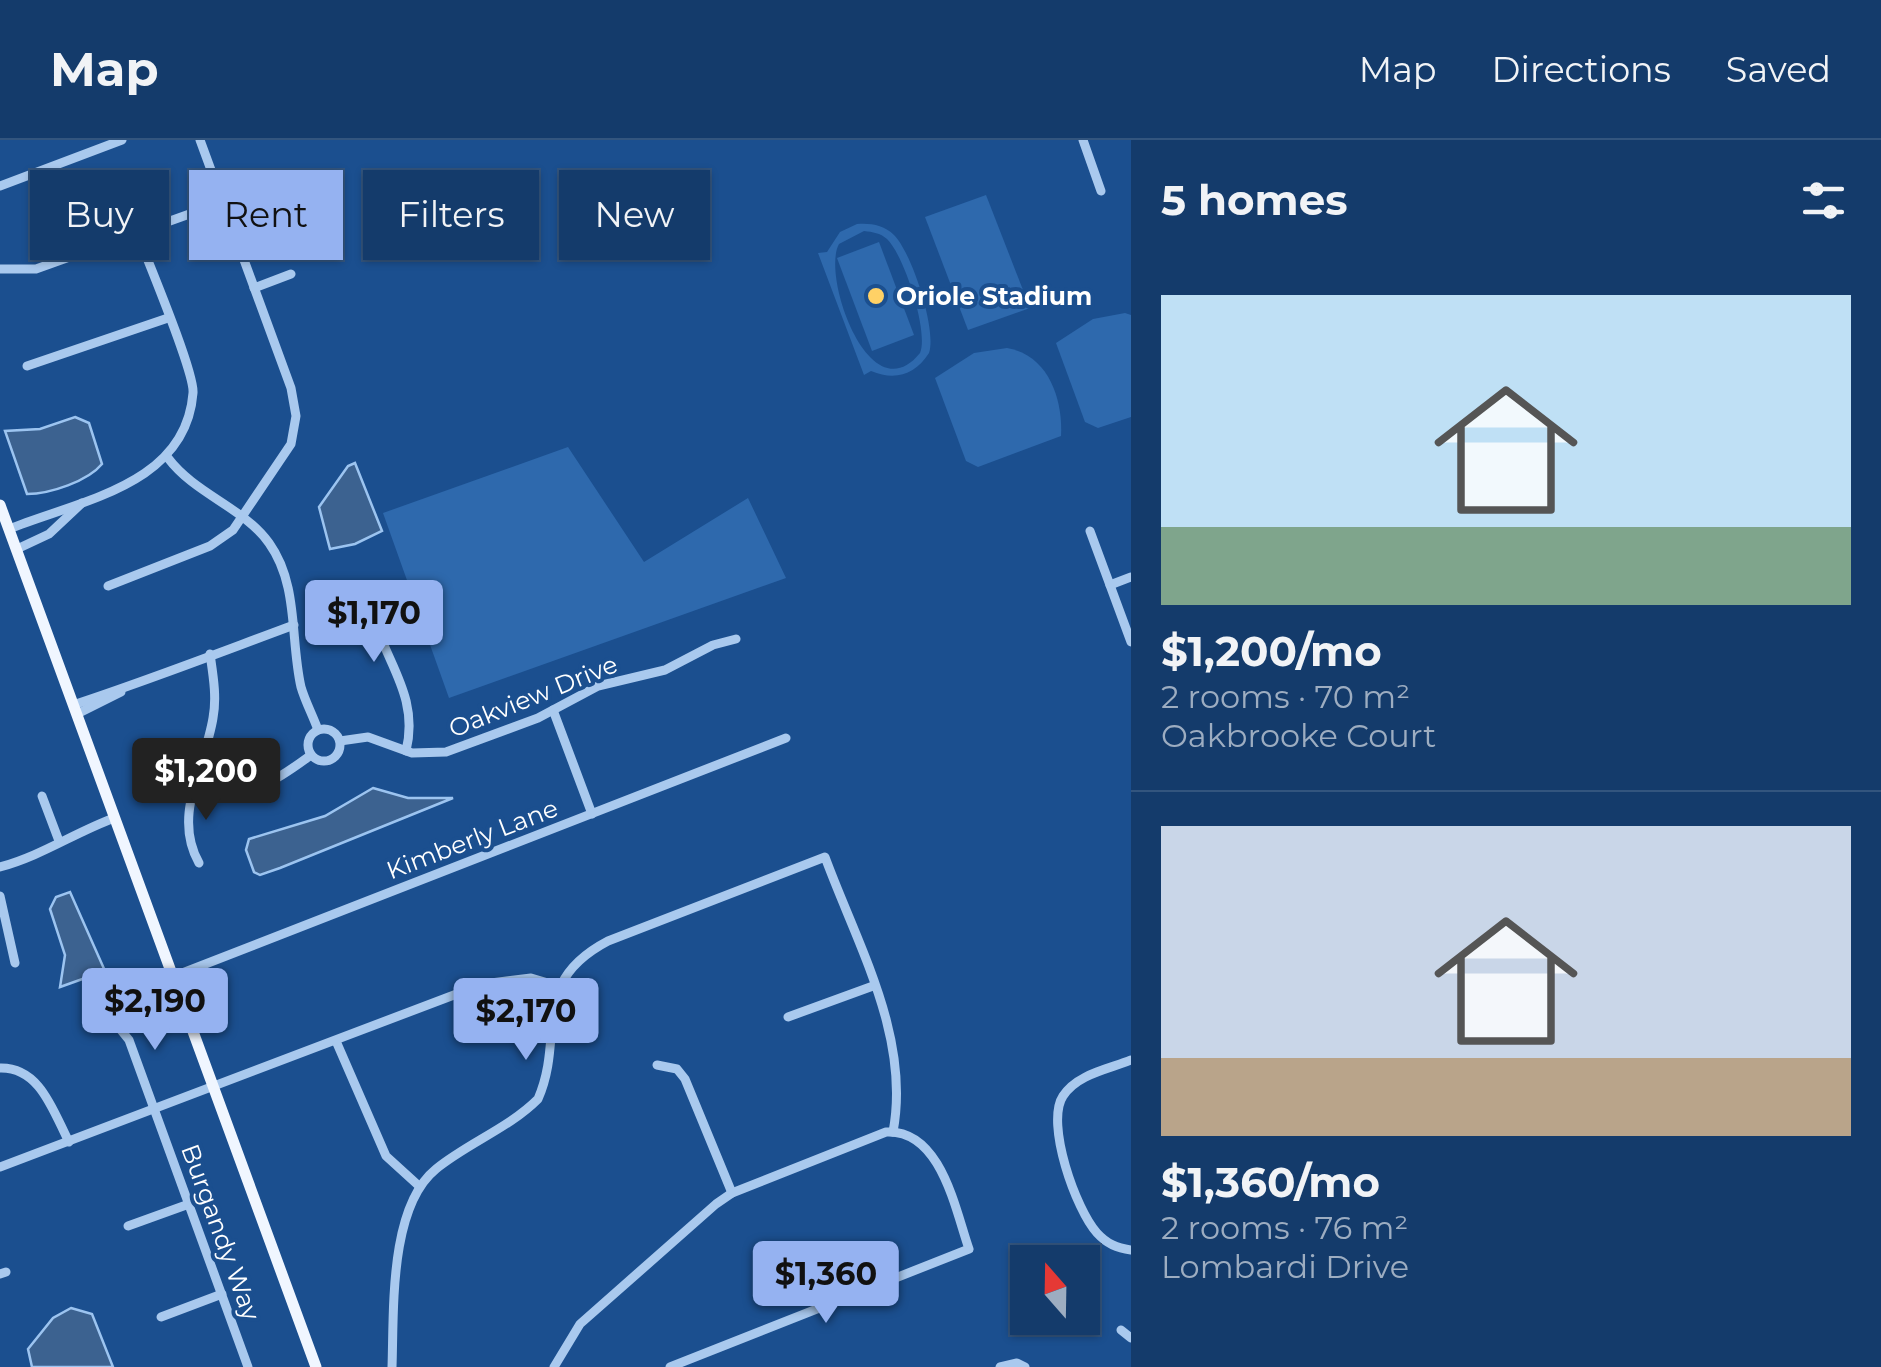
<!DOCTYPE html>
<meta charset="utf-8">
<style>
body{margin:0;font-family:Montserrat,sans-serif;background:#214673;color:#f1f3f6;height:100vh;display:flex;flex-direction:column;font-size:38px;white-space:nowrap}
*{box-sizing:border-box;margin:0}
p{font-size:32px;color:#9dadc1}
.icon{flex:none;width:55px;height:55px;fill:none;stroke:currentColor;stroke-width:2;stroke-linecap:round;stroke-linejoin:round}
.map{position:relative;flex:1;overflow:hidden}
.side{display:flex;flex-direction:column;background:#143b6b;width:750px}
.side>*{flex:none}
.top-card{position:absolute;left:30px;top:30px;width:950px;height:90px;display:flex;gap:20px}
.needle{width:65px;rotate:340deg}
.controls{position:absolute;left:1010px;top:1105px;display:grid;gap:20px}
.controls a{display:grid;place-items:center;width:90px;height:90px;border-radius:0px;background:#143b6b;box-shadow:0 2px 8px #0004,0 0 0 2px #33557e;font-size:50px}
.price{position:absolute;translate:-50% -85px;padding:0 22px;border-radius:10px;background:#95b2f1;color:#111;font-size:32px;line-height:65px;filter:drop-shadow(0 2px 5px #0008)}
.price::after{content:'';position:absolute;left:50%;top:60px;width:30px;height:22px;margin-left:-15px;background:inherit;clip-path:polygon(0 0,100% 0,50% 100%)}
.price.current{background:#222;color:#fff}
ul{padding:0;list-style:none}
li{display:grid;align-content:center;gap:20px;height:530px;padding:0 30px}
li+li{border-top:2px solid #33557e}
li span{display:grid;place-items:center;height:310px;border-radius:0px;color:#555}
li>.icon{margin-inline-start:auto}
span .icon{width:180px;height:180px;fill:#fffc;stroke-width:1}
li b{font-size:42px}
h2{display:flex;justify-content:space-between;align-items:center;height:120px;padding:0 30px;font-size:42px}
.pill{padding:0 35px;border-radius:0px;background:#143b6b;box-shadow:0 2px 8px #0004,0 0 0 2px #33557e;font-size:35px;line-height:90px}
.pill.current{background:#95b2f1;color:#111}
header{display:flex;align-items:center;gap:60px;box-sizing:border-box;height:140px;padding:0 50px;background:#143b6b;border-bottom:2px solid #33557e}
header strong{font-size:48px}
nav{display:flex;gap:55px;margin-inline-start:auto;font-size:35px}
main{display:flex;flex:1;min-height:0}
.map>svg:first-child{display:block}
.green{fill:#2e69ad;fill-rule:evenodd}
.water{fill:#3c6290;stroke:#9cc4f0;stroke-width:2.5}
.lines{fill:none;stroke-linecap:round;stroke-linejoin:round}
.minor{stroke:#a9c9ee;stroke-width:9}
.major{stroke:#f0f6ff;stroke-width:11}
.poi-dot{fill:#ffd166;stroke:#1b4f8f;stroke-width:4}
.labels{text-anchor:middle;stroke-width:8;stroke-linejoin:round;paint-order:stroke}
.poi-label{font-size:25px;font-weight:bold;fill:#fff;stroke:#1b4f8f;text-anchor:start}
.street-label{font-size:25px;fill:#fff;stroke:#1b4f8f}
</style>
<header>
<strong>Map</strong>
<nav><a>Map</a><a>Directions</a><a>Saved</a></nav>
</header>
<main>
<div class="map">
<svg width="1131" height="1227" viewBox="0 0 1131 1227">
<rect width="100%" height="100%" fill="#1b4f8f"/>
<g class="green">
<polygon points="986,55 1030,168 968,190 925,77"/>
<path d="M857 84C871 83 884 85 894 95 912 113 937 190 929 213 915 235 895 241 871 231L864 235 818 113 827 112 840 92ZM864 91C873 92 880 93 887 99 904 115 929 192 920 213 870 275 821 136 839 104Z"/>
<polygon points="879,102 914,195 872,211 837,118"/>
<polygon points="1125,173 1131,175 1131,277 1098,288 1085,282 1056,203 1093,179"/>
<path d="M1007 208C1049 215 1063 260 1061 296L978 327 966 321 935 238 974 213Z"/>
<polygon points="568,307 644,422 748,358 786,438 449,558 383,373"/>
</g>
<g class="water">
<path d="M75 277 89 283 102 324C88 341 50 354 27 354L5 291 40 289Z"/>
<polygon points="355,323 382,391 355,404 330,409 319,367 348,326"/>
<polygon points="373,648 408,658 453,658 280,728 260,735 254,732 246,710 249,699 325,676"/>
<polygon points="70,752 105,831 60,847 65,815 50,769 56,757"/>
<polygon points="71,1168 92,1174 113,1227 32,1227 28,1209 53,1178"/>
</g>
<g class="lines">
<g class="minor">
<polyline points="1083,0 1101,51"/>
<polyline points="0,46 122,0"/>
<polyline points="0,129 36,129 223,62"/>
<polyline points="254,148 291,134"/>
<polyline points="27,226 168,178"/>
<path d="M168 318C195 354 243 367 269 403 299 445 290 499 301 547 305 561 313 576 318 590"/>
<path d="M9 389C81 360 186 345 193 253 195 233 147 119 137 93"/>
<polyline points="1090,391 1131,502"/>
<polyline points="17,409 49,394 82,363"/>
<polyline points="1110,445 1131,437"/>
<polyline points="108,446 210,406 233,390 291,304 296,276 291,248 200,0"/>
<path d="M373 449C366 505 423 544 406 611"/>
<path d="M76 564C149 540 221 512 294 485"/>
<polyline points="553,570 592,674"/>
<polyline points="79,573 121,552"/>
<circle cx="324" cy="605" r="16"/>
<polyline points="340,601 368,597 412,613 446,612 538,578 598,546 665,530 713,505 736,499"/>
<path d="M161 636C180 637 198 645 216 649 253 659 282 636 311 615"/>
<polyline points="42,656 59,701"/>
<path d="M199 723C172 675 205 627 213 578 217 557 213 535 210 514"/>
<path d="M0 727C41 716 74 693 114 678"/>
<polyline points="0,756 15,823"/>
<polyline points="172,837 786,598"/>
<polyline points="788,877 873,846"/>
<polyline points="116,884 129,900 248,1227"/>
<polyline points="336,901 386,1016 419,1046"/>
<path d="M1131 920C1109 929 1077 934 1063 956 1045 983 1076 1070 1097 1093 1107 1104 1117 1108 1131 1110"/>
<polyline points="657,925 677,929 685,939 732,1053"/>
<path d="M0 928C40 927 53 971 69 1002"/>
<polyline points="0,1027 483,844 531,838 558,846"/>
<polyline points="128,1086 189,1064"/>
<polyline points="0,1134 6,1132"/>
<polyline points="161,1177 222,1154"/>
<polyline points="1121,1190 1131,1198"/>
<path d="M392 1227C394 1170 389 1067 436 1029 468 1003 509 988 538 959 566 895 528 843 608 801L825 717C857 804 911 897 893 992"/>
<path d="M554 1227 580 1184 716 1064 732 1053 886 992C941 989 955 1069 969 1109L670 1227"/>
<polyline points="1000,1227 1017,1223 1025,1227"/>
</g>
<polyline class="major" points="0,365 316,1227"/>
</g>
<circle class="poi-dot" cx="876" cy="156" r="10"/>
<g class="labels">
<g class="poi-label">
<text x="896" y="165">Oriole Stadium</text>
</g>
<g class="street-label">
<text transform="translate(533 556) rotate(-22)" y="9">Oakview Drive</text>
<text transform="translate(472 699) rotate(-21)" y="9">Kimberly Lane</text>
<text transform="translate(221 1092) rotate(70)" y="9">Burgandy Way</text>
</g>
</g>
</svg>
<div class="controls">
<a><svg class="needle" viewBox="-14 -14 28 28"><path d="M0-13l5 13h-10z" fill="#e53935"/><path d="M0 13l5-13h-10z" fill="#9dadc1"/></svg></a>
</div>
<b class="price" style="left:374px;top:525px">$1,170</b>
<b class="price current" style="left:206px;top:683px">$1,200</b>
<b class="price" style="left:155px;top:913px">$2,190</b>
<b class="price" style="left:526px;top:923px">$2,170</b>
<b class="price" style="left:826px;top:1186px">$1,360</b>
<div class="top-card">
<a class="pill">Buy</a>
<a class="pill current">Rent</a>
<a class="pill">Filters</a>
<a class="pill">New</a>
</div>
</div>
<section class="side">
<h2>5 homes<svg class="icon" aria-label="filters" viewBox="0 0 24 24"><path d="M4 7h16M4 17h16"/><circle cx="9" cy="7" r="2"/><circle cx="15" cy="17" r="2"/></svg></h2>
<ul>
<li><span style="background:linear-gradient(#bfe0f5 75%,#7fa58c 0)"><svg class="icon" aria-label="home" viewBox="0 0 24 24"><path d="M3 11l9-7 9 7M6 9v11h12V9"/></svg></span><div><b>$1,200/mo</b><p>2 rooms · 70 m²</p><p>Oakbrooke Court</p></div></li>
<li><span style="background:linear-gradient(#c9d6e8 75%,#b9a48a 0)"><svg class="icon" aria-label="home" viewBox="0 0 24 24"><path d="M3 11l9-7 9 7M6 9v11h12V9"/></svg></span><div><b>$1,360/mo</b><p>2 rooms · 76 m²</p><p>Lombardi Drive</p></div></li>
</ul>
</section>
</main>
